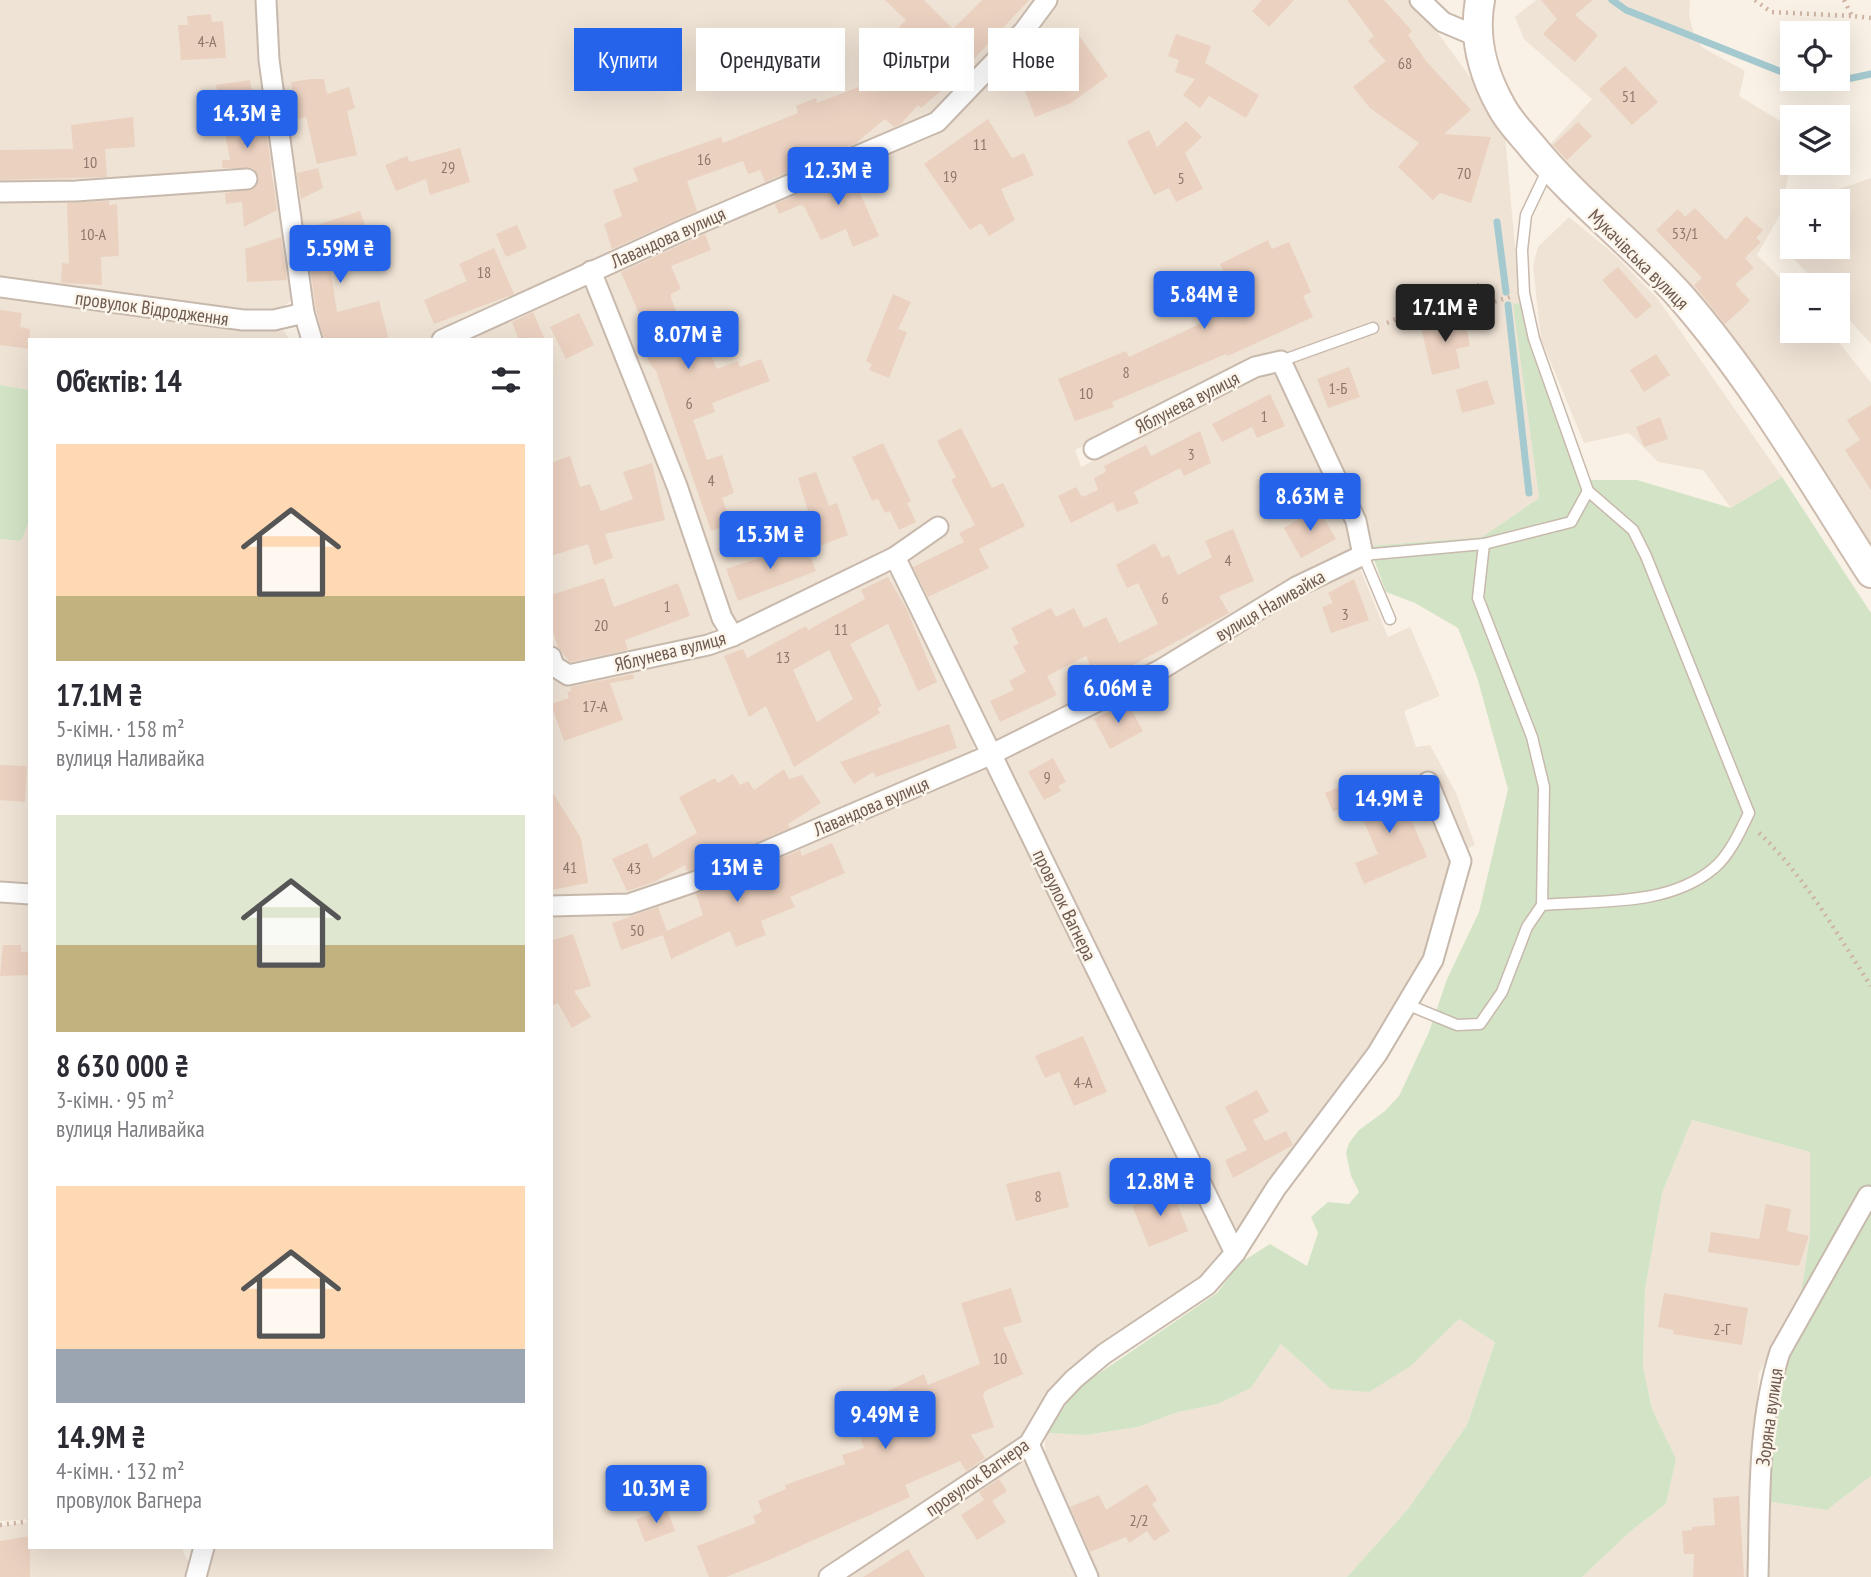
<!DOCTYPE html>
<html lang="uk">
<meta charset="utf-8">
<style>
body{margin:0;font-family:"PT Sans Narrow",sans-serif;background:#f2f2f3;color:#2b2b33;height:100vh;display:flex;flex-direction:column;font-size:26px;white-space:nowrap}
*{box-sizing:border-box;margin:0}
p{font-size:23px;color:#7c7c81}
.icon{flex:none;width:38px;height:38px;fill:none;stroke:currentColor;stroke-width:2;stroke-linecap:round;stroke-linejoin:round}
.map{position:relative;flex:1;overflow:hidden}
.side{position:absolute;left:28px;top:338px;width:525px;height:1211px;display:flex;flex-direction:column;background:#fff;border-radius:0px;box-shadow:0 7px 28px #0002}
.side>*{flex:none}
.top-card{position:absolute;left:574px;top:28px;width:665px;height:63px;display:flex;gap:14px}
.fabs{position:absolute;left:1780px;top:21px;display:grid;gap:14px}
.fabs a{display:grid;place-items:center;width:70px;height:70px;border-radius:0px;background:#fff;box-shadow:0 7px 28px #0002;font-size:35px}
.price{position:absolute;translate:-50% -60px;padding:0 16px;border-radius:7px;background:#2563eb;color:#fff;font-size:23px;line-height:46px;filter:drop-shadow(0 2px 4px #0008)}
.price::after{content:'';position:absolute;left:50%;top:42px;width:21px;height:16px;margin-left:-10px;background:inherit;clip-path:polygon(0 0,100% 0,50% 100%)}
.price.selected{background:#222;color:#fff}
ul{padding:0;list-style:none}
li{display:grid;align-content:center;gap:14px;height:371px;padding:0 28px}
li span{display:grid;place-items:center;height:217px;border-radius:0px;color:#555}
li>.icon{margin-inline-start:auto}
span .icon{width:126px;height:126px;fill:#fffc;stroke-width:1}
li b{font-size:30px}
h2{display:flex;justify-content:space-between;align-items:center;height:84px;padding:0 28px;font-size:30px}
.chip{padding:0 24px;border-radius:0px;background:#fff;box-shadow:0 7px 28px #0002;font-size:24px;line-height:63px}
.chip.selected{background:#2563eb;color:#fff}
.map>svg:first-child{display:block}
.residential{fill:#efe3d5}
.green{fill:#d3e4c6}
.lines{fill:none;stroke-linecap:round;stroke-linejoin:round}
.stream{stroke:#a4cad0;stroke-width:7}
.building{fill:#ebd1c0;fill-rule:evenodd}
.lane-casing{stroke:#c8b9ad;stroke-width:13}
.street-casing{stroke:#c8b9ad;stroke-width:23}
.secondary-casing{stroke:#cdbbae;stroke-width:32}
.path{stroke:#cfb4a4;stroke-width:4.5;stroke-dasharray:2 5;stroke-linecap:butt}
.lane{stroke:#fff;stroke-width:10}
.street{stroke:#fff;stroke-width:19}
.secondary{stroke:#fff;stroke-width:28}
.labels{text-anchor:middle;stroke-width:5;stroke-linejoin:round;paint-order:stroke}
.number-label{font-size:16px;fill:#8d776a}
.street-label{font-size:19px;fill:#6e594e;stroke:#fcf5eb}
</style>
<div class="map">
<svg width="1871" height="1577" viewBox="0 0 1871 1577">
<rect width="100%" height="100%" fill="#f9f1e5"/>
<g class="residential">
<polygon points="0,0 260,0 278,167 230,175 0,188"/>
<polygon points="274,0 1037,0 932,118 431,340 319,339 311,312 276,60"/>
<polygon points="1055,0 1414,0 1504,124 1520,303 1514,304 1539,498 1482,537 1369,546 1277,353 1075,450 1081,467 1277,367 1352,535 1354,554 1159,666 1004,745 987,736 904,560 949,530 941,518 885,554 743,626 726,612 604,271 884,150 916,144 936,135 1029,35"/>
<polygon points="1536,0 1690,0 1689,15 1695,38 1703,48 1745,71 1739,96 1792,128 1792,157 1781,213 1757,255 1792,290 1792,331 1830,331 1871,383 1871,550 1547,148 1592,99 1524,39 1515,17"/>
<polygon points="1871,178 1871,344 1838,307 1838,285 1818,285 1794,259 1790,237 1792,225 1792,247 1838,247 1838,201 1804,201"/>
<polygon points="281,181 297,296 275,313 240,314 0,283 0,196"/>
<polygon points="1569,217 1614,254 1658,299 1782,477 1731,508 1703,470 1658,462 1629,433 1584,443 1541,339 1533,266 1538,247"/>
<polygon points="587,277 716,614 712,636 574,669 560,665 551,639 551,340 451,340"/>
<polygon points="0,292 212,318 284,331 289,339 30,340 30,390 0,385"/>
<polygon points="30,519 30,890 0,887 0,539 21,541"/>
<polygon points="1358,564 1388,637 1410,627 1440,696 1404,711 1416,747 1430,745 1456,793 1475,845 1452,856 1451,875 1422,960 1382,1032 1233,1234 1016,794 1004,757 1302,591"/>
<polygon points="875,573 889,574 900,581 975,736 973,754 628,900 551,902 551,673 733,645"/>
<polygon points="986,763 1219,1236 1224,1259 1204,1281 1101,1350 1027,1438 817,1577 205,1577 211,1547 551,1547 551,910 630,910"/>
<polygon points="0,897 30,899 30,1519 3,1521 0,1521"/>
<polygon points="1692,1120 1810,1152 1810,1236 1799,1304 1759,1373 1752,1464 1754,1577 1582,1577 1632,1530 1666,1504 1676,1459 1652,1409 1643,1366 1645,1290 1662,1193"/>
<polygon points="1459,1319 1495,1341 1467,1425 1408,1509 1347,1577 1093,1577 1045,1463 1045,1433 1086,1435 1138,1427 1178,1412 1218,1404 1251,1388 1281,1344 1331,1389 1412,1365"/>
<polygon points="1017,1460 1032,1466 1083,1577 842,1577"/>
<polygon points="1871,1476 1871,1577 1764,1577 1765,1501 1827,1510"/>
<polygon points="30,1522 30,1547 181,1547 190,1565 187,1577 0,1577 0,1526"/>
</g>
<g class="green">
<polygon points="1520,303 1529,344 1579,480 1637,480 1731,508 1782,477 1871,613 1871,1476 1827,1510 1765,1501 1778,1379 1802,1332 1799,1304 1810,1236 1810,1152 1692,1120 1662,1193 1645,1290 1643,1366 1652,1409 1676,1459 1666,1504 1632,1530 1582,1577 1347,1577 1408,1509 1467,1425 1495,1342 1459,1319 1412,1365 1369,1392 1331,1389 1281,1344 1251,1388 1218,1404 1178,1412 1138,1427 1086,1435 1045,1433 1079,1387 1217,1293 1240,1263 1270,1244 1307,1266 1318,1233 1311,1217 1328,1202 1349,1204 1359,1192 1351,1176 1346,1153 1349,1143 1359,1130 1385,1111 1399,1096 1429,1032 1447,979 1479,912 1508,789 1477,677 1458,628 1415,603 1386,592 1369,546 1482,537 1539,498 1513,304"/>
<polygon points="0,385 30,390 30,519 21,541 0,539"/>
</g>
<g class="lines">
<g class="stream">
<polyline points="1612,0 1626,10 1792,76"/>
<polyline points="1799,79 1815,86 1871,74"/>
<polyline points="1497,222 1506,292"/>
<polyline points="1508,305 1529,493"/>
</g>
</g>
<g class="building">
<polygon points="885,0 924,0 953,29 982,0 1029,0 961,73 921,108 918,105 901,124 894,127 885,119 856,143 765,182 760,170 748,174 743,161 687,181 697,211 612,249 604,224 622,216 613,190 638,181 633,168 721,137 723,143 798,113 796,106 816,98 817,103 864,85 879,67 887,74 917,45 899,27 906,20"/>
<polygon points="1262,0 1294,0 1269,27 1252,11"/>
<polygon points="1347,0 1384,0 1412,31 1408,35 1426,61 1471,110 1444,134 1491,137 1471,203 1440,193 1433,200 1398,167 1419,143 1370,108 1353,87 1386,61 1368,41 1374,36"/>
<polygon points="1541,0 1593,0 1575,15 1598,35 1575,62 1543,34 1557,19"/>
<polygon points="211,14 212,22 223,21 226,58 181,60 178,25 188,25 187,16"/>
<polygon points="1077,33 1108,76 1071,103 1035,117 1017,70 1056,55 1053,50"/>
<polygon points="1176,34 1211,46 1205,63 1259,95 1246,118 1209,96 1200,108 1183,95 1195,79 1175,72 1179,60 1168,56"/>
<polygon points="1625,66 1658,102 1632,125 1599,89"/>
<polygon points="311,79 324,79 327,94 349,87 355,108 347,111 357,155 317,164 306,117 298,119 291,82"/>
<polygon points="250,80 257,123 265,122 277,210 244,227 242,202 226,204 225,193 253,189 259,177 252,168 222,168 222,160 230,160 216,85"/>
<polygon points="133,117 135,147 105,149 107,177 0,180 0,150 73,149 71,125"/>
<polygon points="988,119 1012,158 1024,153 1034,175 1001,189 1015,220 989,236 981,223 970,230 924,164"/>
<polygon points="1186,121 1202,137 1185,153 1203,189 1176,202 1169,188 1154,195 1127,141 1149,130 1157,147"/>
<polygon points="1578,122 1592,136 1567,160 1553,145"/>
<polygon points="460,148 470,182 430,195 426,179 396,191 385,165 407,156 410,162"/>
<polygon points="866,166 874,184 859,191 879,236 853,247 846,229 821,240 804,206 800,205 779,214 775,204"/>
<polygon points="318,168 323,188 301,199 297,173"/>
<polygon points="109,201 109,205 117,204 119,256 101,257 102,285 61,283 62,263 69,264 67,203"/>
<polygon points="1695,208 1726,240 1746,216 1763,230 1756,238 1761,242 1745,258 1754,268 1735,284 1750,301 1725,324 1694,285 1702,278 1656,230 1678,209 1685,217"/>
<polygon points="360,211 368,234 327,247 337,312 379,301 389,340 324,340 316,310 305,229"/>
<polygon points="517,225 527,248 506,257 496,234"/>
<polygon points="705,234 711,250 671,266 681,289 671,294 671,298 692,354 708,348 717,369 738,361 740,367 761,359 770,381 712,403 715,412 693,420 707,460 722,455 734,493 722,498 731,524 711,531 656,371 650,364 638,333 646,330 621,272"/>
<polygon points="281,237 287,280 247,282 245,249"/>
<polygon points="1268,240 1272,249 1289,242 1311,292 1303,296 1313,317 1228,356 1226,354 1112,402 1114,407 1075,421 1058,379 1126,351 1129,357 1221,314 1216,305 1235,295 1220,264"/>
<polygon points="494,248 514,294 434,324 424,300 467,281 459,264"/>
<polygon points="1618,267 1652,306 1636,319 1602,280"/>
<polygon points="893,294 911,302 898,329 907,332 889,378 869,370 872,364 866,361"/>
<polygon points="0,310 22,313 20,327 30,329 30,349 0,345"/>
<polygon points="533,312 545,340 519,340 512,322"/>
<polygon points="579,313 594,345 566,359 550,327"/>
<polygon points="1464,317 1470,346 1456,349 1460,368 1432,375 1421,327"/>
<polygon points="1656,354 1670,375 1644,392 1630,370"/>
<polygon points="1349,367 1360,397 1328,408 1317,379"/>
<polygon points="1487,380 1495,404 1462,413 1456,390"/>
<polygon points="1270,394 1285,426 1257,438 1252,427 1222,442 1212,424"/>
<polygon points="1871,405 1871,490 1845,450 1860,440 1847,420"/>
<polygon points="1660,417 1668,439 1644,447 1636,427"/>
<polygon points="961,428 992,488 1003,483 1025,526 979,549 989,568 928,597 913,567 964,542 959,533 975,525 951,480 956,477 937,441"/>
<polygon points="1200,431 1211,463 1184,476 1180,468 1134,492 1139,503 1117,512 1113,502 1071,523 1058,496 1076,487 1082,497 1098,490 1094,478 1106,472 1104,466 1146,445 1151,456"/>
<polygon points="883,443 911,501 907,503 916,522 899,530 890,511 885,513 878,499 872,501 852,457"/>
<polygon points="570,456 580,487 590,484 601,511 633,499 623,472 652,463 665,520 605,534 613,558 594,565 588,544 551,556 551,463"/>
<polygon points="816,472 829,506 837,503 848,535 819,546 798,478"/>
<polygon points="1318,508 1336,539 1301,558 1284,528"/>
<polygon points="1233,529 1254,581 1219,596 1229,613 1105,680 1096,664 1091,667 1086,656 1047,676 1057,695 1000,722 990,701 1014,690 1009,681 1026,672 1013,646 1019,644 1011,628 1051,608 1056,617 1074,608 1084,628 1106,617 1119,643 1158,624 1138,583 1127,588 1116,565 1155,543 1162,558 1169,555 1178,575 1212,557 1205,541"/>
<polygon points="805,543 816,571 738,601 726,569"/>
<path d="M888 577 906 608 937 682 918 691 888 624 850 644 882 706 877 708 880 713 794 767 766 706 749 717 724 656 743 649 747 658 806 626 808 630 865 599 861 590ZM829 650 853 699 817 722 793 670Z"/>
<polygon points="604,578 614,607 678,583 690,616 625,640 628,650 570,662 558,647 551,626 551,595"/>
<polygon points="1354,579 1369,620 1331,633 1322,607 1333,603 1328,593"/>
<polygon points="633,674 634,679 610,683 623,720 564,741 551,704 569,698 567,692 571,691 570,687"/>
<polygon points="1127,702 1143,731 1110,749 1094,719"/>
<polygon points="949,724 957,748 876,777 873,772 854,784 840,762"/>
<polygon points="1053,758 1066,782 1058,786 1061,791 1044,800 1028,772"/>
<polygon points="0,765 27,766 25,802 0,800"/>
<polygon points="784,769 789,779 802,775 821,803 788,824 790,828 690,871 687,871 685,865 654,882 627,891 612,859 647,843 653,858 697,833 679,797 715,778 718,783 733,774 740,785 748,781 754,790"/>
<polygon points="1342,786 1351,805 1333,812 1325,793"/>
<polygon points="1397,786 1427,857 1364,884 1355,863 1378,854 1356,803"/>
<polygon points="551,790 581,838 588,883 551,890"/>
<polygon points="832,843 845,873 790,897 795,907 761,921 766,935 736,947 730,931 671,959 663,935 621,950 612,923 658,907 667,931 703,915 696,894 800,850 802,856"/>
<polygon points="573,934 591,986 574,991 591,1017 572,1028 558,1003 551,1006 551,941"/>
<polygon points="3,945 21,945 21,952 30,952 30,975 0,976"/>
<polygon points="1083,1036 1107,1092 1074,1106 1059,1072 1045,1078 1035,1056"/>
<polygon points="1257,1090 1269,1112 1253,1120 1265,1141 1286,1131 1293,1145 1233,1178 1225,1160 1247,1150 1225,1107"/>
<polygon points="1060,1171 1069,1207 1016,1221 1006,1184"/>
<polygon points="1172,1190 1188,1231 1149,1247 1132,1206"/>
<polygon points="1766,1204 1791,1209 1787,1231 1809,1236 1799,1266 1708,1252 1711,1232 1759,1239"/>
<polygon points="1011,1288 1022,1322 1003,1328 1023,1374 985,1391 983,1396 994,1427 971,1435 985,1458 966,1471 960,1461 905,1485 910,1497 769,1560 726,1577 709,1577 697,1546 756,1523 753,1516 762,1512 758,1501 786,1489 785,1485 845,1464 842,1455 864,1448 859,1433 900,1419 888,1391 924,1374 928,1385 980,1364 961,1303"/>
<polygon points="1664,1293 1748,1308 1742,1345 1673,1334 1674,1330 1658,1327"/>
<polygon points="999,1479 1007,1491 992,1501 1006,1522 977,1540 961,1515 984,1500 979,1492"/>
<polygon points="1147,1484 1157,1500 1152,1504 1170,1531 1154,1541 1147,1531 1129,1543 1126,1537 1090,1552 1070,1507 1099,1495 1106,1510"/>
<polygon points="1739,1496 1744,1577 1693,1577 1694,1554 1684,1554 1682,1531 1692,1530 1692,1527 1715,1525 1713,1498"/>
<polygon points="667,1509 675,1531 645,1542 636,1519"/>
<polygon points="30,1536 30,1577 0,1577 0,1541"/>
<polygon points="908,1549 925,1577 863,1577"/>
</g>
<g class="lines">
<defs>
<g id="lane">
<polyline points="1281,361 1373,328"/>
<polyline points="1484,544 1478,598 1532,737 1544,787 1542,905"/>
<polyline points="1390,619 1363,555 1484,544 1571,522 1588,491"/>
<path d="M1406 1004 1457 1025 1480 1024 1502 992 1527 927 1542 905C1598 900 1668 907 1714 868 1729 856 1741 830 1749 813L1646 556 1633 530 1588 491 1534 339 1524 293 1522 250 1526 215 1548 169"/>
</g>
<g id="street">
<polyline points="266,0 269,60 304,313 312,340"/>
<polyline points="1420,0 1443,22 1476,36"/>
<polyline points="0,192 76,191 247,179"/>
<polyline points="591,271 677,486 722,618 733,636"/>
<polyline points="0,287 243,320 274,320 304,313"/>
<polyline points="442,340 688,228 937,122 1024,31 1047,0"/>
<polyline points="895,557 1235,1253"/>
<polyline points="551,657 554,666 568,675 708,645 733,636 895,557 938,527"/>
<polyline points="0,892 30,894"/>
<polyline points="551,906 629,904 694,882 899,794 990,755 1160,670 1296,587 1363,555 1356,521 1281,361 1255,367 1094,449"/>
<polyline points="1029,1444 1088,1577"/>
<polyline points="196,1577 204,1547"/>
<polyline points="829,1577 1029,1444 1056,1398 1074,1379 1104,1354 1207,1285 1235,1253 1276,1188 1377,1054 1433,960 1461,861 1428,782"/>
<path d="M1758 1577C1760 1503 1757 1423 1780 1352L1868 1196"/>
</g>
<path id="secondary" d="M1480 0C1473 38 1482 72 1501 106 1508 120 1520 132 1530 144 1576 201 1634 244 1682 298 1755 382 1811 480 1871 573"/>
</defs>
<use href="#lane" class="lane-casing"/>
<use href="#street" class="street-casing"/>
<use href="#secondary" class="secondary-casing"/>
<g class="path">
<polyline points="1755,0 1771,12 1852,16"/>
<polyline points="1844,0 1852,16 1871,18"/>
<polyline points="1387,323 1466,288 1480,285 1490,303 1510,297"/>
<path d="M1759 833C1805 876 1836 933 1871 986"/>
<polyline points="0,1525 30,1521"/>
</g>
<use href="#lane" class="lane"/>
<use href="#street" class="street"/>
<use href="#secondary" class="secondary"/>
</g>
<g class="labels">
<g class="number-label">
<text x="207" y="47">4-А</text>
<text x="1405" y="69">68</text>
<text x="1629" y="102">51</text>
<text x="980" y="150">11</text>
<text x="704" y="165">16</text>
<text x="90" y="168">10</text>
<text x="448" y="173">29</text>
<text x="1464" y="179">70</text>
<text x="950" y="182">19</text>
<text x="1181" y="184">5</text>
<text x="1685" y="239">53/1</text>
<text x="93" y="240">10-А</text>
<text x="484" y="278">18</text>
<text x="1126" y="378">8</text>
<text x="1338" y="394">1-Б</text>
<text x="1086" y="399">10</text>
<text x="689" y="409">6</text>
<text x="1264" y="422">1</text>
<text x="1191" y="460">3</text>
<text x="711" y="486">4</text>
<text x="1228" y="566">4</text>
<text x="1165" y="604">6</text>
<text x="667" y="612">1</text>
<text x="1345" y="620">3</text>
<text x="601" y="631">20</text>
<text x="841" y="635">11</text>
<text x="783" y="663">13</text>
<text x="595" y="712">17-А</text>
<text x="1047" y="783">9</text>
<text x="570" y="873">41</text>
<text x="634" y="874">43</text>
<text x="637" y="936">50</text>
<text x="1083" y="1088">4-А</text>
<text x="1038" y="1202">8</text>
<text x="1722" y="1335">2-Г</text>
<text x="1000" y="1364">10</text>
<text x="1139" y="1526">2/2</text>
</g>
<g class="street-label">
<text transform="translate(668 237) rotate(-24)" y="7">Лавандова вулиця</text>
<text transform="translate(1639 259) rotate(45)" y="7">Мукачівська вулиця</text>
<text transform="translate(152 308) rotate(8)" y="7">провулок Відродження</text>
<text transform="translate(1187 402) rotate(-27)" y="7">Яблунева вулиця</text>
<text transform="translate(1270 605) rotate(-30)" y="7">вулиця Наливайка</text>
<text transform="translate(670 651) rotate(-14)" y="7">Яблунева вулиця</text>
<text transform="translate(871 806) rotate(-23)" y="7">Лавандова вулиця</text>
<text transform="translate(1065 905) rotate(64)" y="7">провулок Вагнера</text>
<text transform="translate(1769 1417) rotate(-82)" y="7">Зоряна вулиця</text>
<text transform="translate(977 1477) rotate(-35)" y="7">провулок Вагнера</text>
</g>
</g>
</svg>
<div class="fabs">
<a><svg class="icon" aria-label="locate" viewBox="0 0 24 24"><circle cx="12" cy="12" r="6"/><path d="M12 2v4M12 18v4M2 12h4M18 12h4"/></svg></a>
<a><svg class="icon" aria-label="layers" viewBox="0 0 24 24"><path d="M12 4l9 5-9 5-9-5zM3 14l9 5 9-5"/></svg></a>
<a>+</a>
<a>−</a>
</div>
<b class="price" style="left:247px;top:150px">14.3M ₴</b>
<b class="price" style="left:838px;top:207px">12.3M ₴</b>
<b class="price" style="left:340px;top:285px">5.59M ₴</b>
<b class="price" style="left:1204px;top:331px">5.84M ₴</b>
<b class="price selected" style="left:1445px;top:344px">17.1M ₴</b>
<b class="price" style="left:688px;top:371px">8.07M ₴</b>
<b class="price" style="left:1310px;top:533px">8.63M ₴</b>
<b class="price" style="left:770px;top:571px">15.3M ₴</b>
<b class="price" style="left:1118px;top:725px">6.06M ₴</b>
<b class="price" style="left:1389px;top:835px">14.9M ₴</b>
<b class="price" style="left:737px;top:904px">13M ₴</b>
<b class="price" style="left:1160px;top:1218px">12.8M ₴</b>
<b class="price" style="left:885px;top:1451px">9.49M ₴</b>
<b class="price" style="left:656px;top:1525px">10.3M ₴</b>
<div class="top-card">
<a class="chip selected">Купити</a>
<a class="chip">Орендувати</a>
<a class="chip">Фільтри</a>
<a class="chip">Нове</a>
</div>
<section class="side">
<h2>Об’єктів: 14<svg class="icon" aria-label="filters" viewBox="0 0 24 24"><path d="M4 7h16M4 17h16"/><circle cx="9" cy="7" r="2"/><circle cx="15" cy="17" r="2"/></svg></h2>
<ul>
<li><span style="background:linear-gradient(#ffd9b3 70%,#c2b280 0)"><svg class="icon" aria-label="home" viewBox="0 0 24 24"><path d="M3 11l9-7 9 7M6 9v11h12V9"/></svg></span><div><b>17.1M ₴</b><p>5-кімн. · 158 m²</p><p>вулиця Наливайка</p></div></li>
<li><span style="background:linear-gradient(#dfe7d0 60%,#c2b280 0)"><svg class="icon" aria-label="home" viewBox="0 0 24 24"><path d="M3 11l9-7 9 7M6 9v11h12V9"/></svg></span><div><b>8 630 000 ₴</b><p>3-кімн. · 95 m²</p><p>вулиця Наливайка</p></div></li>
<li><span style="background:linear-gradient(#ffd9b3 75%,#9aa5b1 0)"><svg class="icon" aria-label="home" viewBox="0 0 24 24"><path d="M3 11l9-7 9 7M6 9v11h12V9"/></svg></span><div><b>14.9M ₴</b><p>4-кімн. · 132 m²</p><p>провулок Вагнера</p></div></li>
</ul>
</section>
</div>
